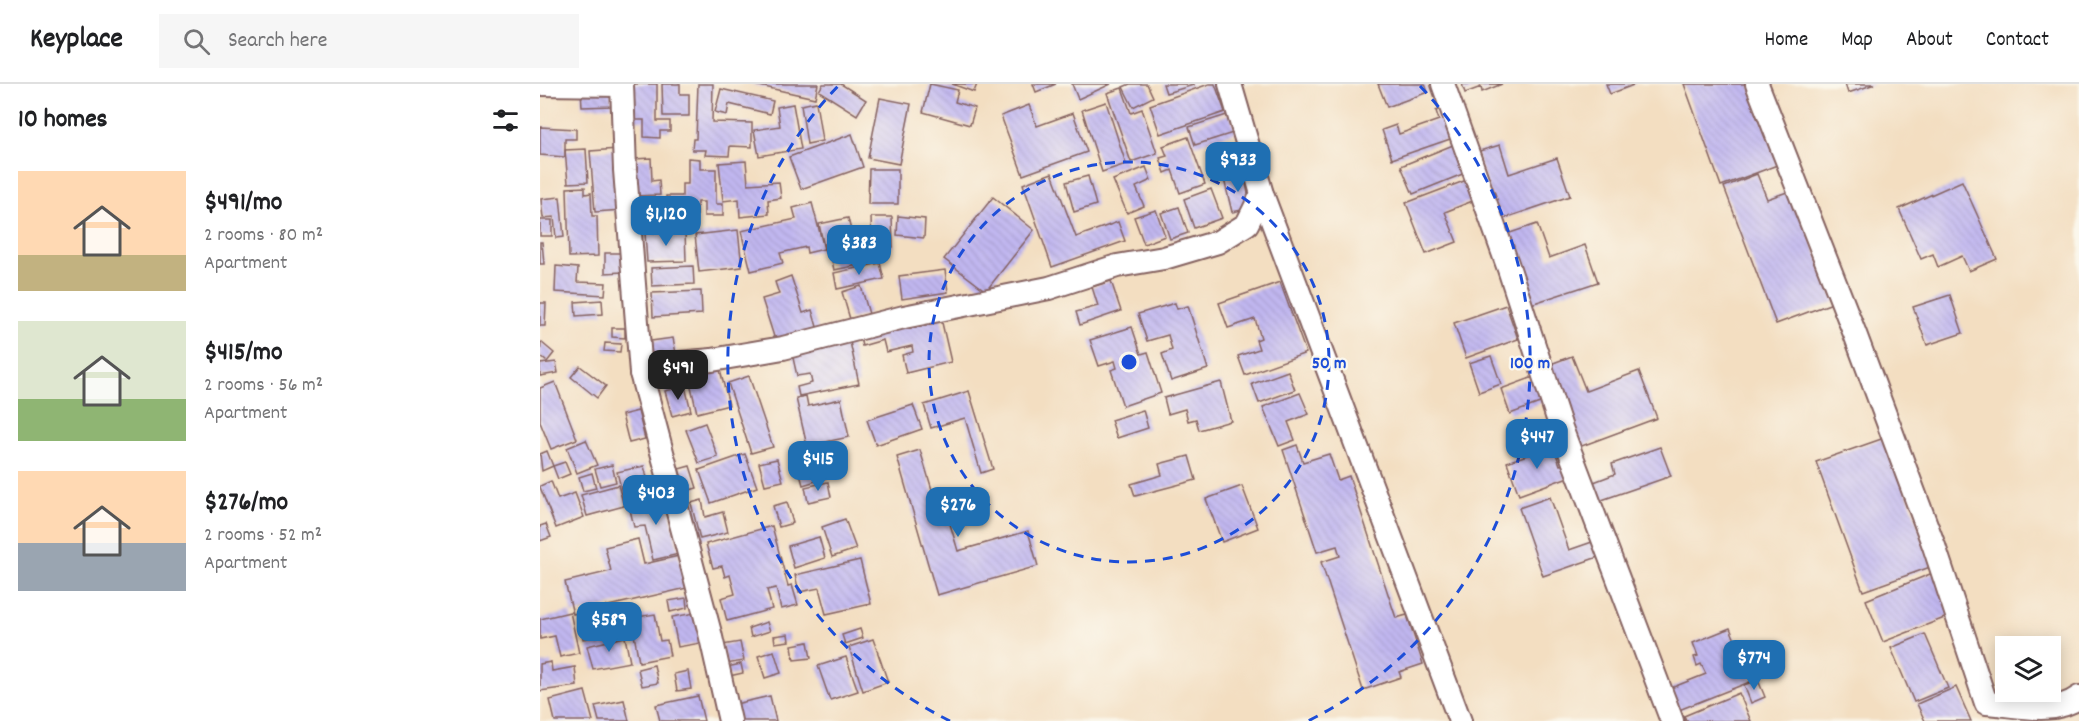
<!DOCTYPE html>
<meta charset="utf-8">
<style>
body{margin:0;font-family:Dekko,sans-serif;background:#f6f6f6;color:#202124;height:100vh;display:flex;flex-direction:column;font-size:22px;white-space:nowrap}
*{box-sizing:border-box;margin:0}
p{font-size:20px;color:#757577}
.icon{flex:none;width:33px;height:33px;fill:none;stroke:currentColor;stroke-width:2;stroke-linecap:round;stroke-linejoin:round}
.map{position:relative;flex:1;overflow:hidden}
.sheet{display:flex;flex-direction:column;background:#fff;width:540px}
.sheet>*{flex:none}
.controls{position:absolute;left:1455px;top:552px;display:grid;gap:12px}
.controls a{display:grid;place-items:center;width:66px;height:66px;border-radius:0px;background:#fff;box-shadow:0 3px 15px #0003;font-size:30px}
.price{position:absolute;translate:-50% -51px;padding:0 14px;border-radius:12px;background:#1f6fb2;color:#fff;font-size:20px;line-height:39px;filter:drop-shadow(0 2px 3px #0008)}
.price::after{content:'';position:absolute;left:50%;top:36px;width:18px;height:14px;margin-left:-9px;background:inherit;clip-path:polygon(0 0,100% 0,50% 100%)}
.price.on{background:#222;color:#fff}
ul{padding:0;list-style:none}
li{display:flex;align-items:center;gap:18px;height:150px;padding:0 18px}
li span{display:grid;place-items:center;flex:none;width:168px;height:120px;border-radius:0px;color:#555}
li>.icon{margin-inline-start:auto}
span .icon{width:72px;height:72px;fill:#fffc;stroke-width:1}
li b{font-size:26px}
h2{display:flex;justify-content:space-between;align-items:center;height:72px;padding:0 18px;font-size:26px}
header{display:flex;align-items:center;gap:36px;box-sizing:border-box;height:84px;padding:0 30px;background:#fff;border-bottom:2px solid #e0e0e0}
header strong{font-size:28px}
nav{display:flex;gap:33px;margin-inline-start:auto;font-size:21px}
.search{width:420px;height:54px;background:#f6f6f6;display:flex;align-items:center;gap:15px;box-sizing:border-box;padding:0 21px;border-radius:0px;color:#757577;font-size:22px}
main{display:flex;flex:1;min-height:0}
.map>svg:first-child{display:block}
.building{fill:url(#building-back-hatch)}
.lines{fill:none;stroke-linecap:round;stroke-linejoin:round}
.minor-casing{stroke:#856260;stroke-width:26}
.minor{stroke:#fff;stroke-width:22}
.ring{fill:none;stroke:#1d4ed8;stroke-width:3;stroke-dasharray:10 8}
.centre{fill:#1d4ed8;stroke:#fbf7ec;stroke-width:3}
.ring-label{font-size:18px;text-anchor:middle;font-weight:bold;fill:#1d4ed8;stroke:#fbf7ec;stroke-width:4.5;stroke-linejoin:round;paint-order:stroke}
</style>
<header>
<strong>Keyplace</strong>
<div class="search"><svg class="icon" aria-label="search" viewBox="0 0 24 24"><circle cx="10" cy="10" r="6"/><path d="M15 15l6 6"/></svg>Search here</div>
<nav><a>Home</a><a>Map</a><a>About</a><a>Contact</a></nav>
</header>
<main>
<section class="sheet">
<h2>10 homes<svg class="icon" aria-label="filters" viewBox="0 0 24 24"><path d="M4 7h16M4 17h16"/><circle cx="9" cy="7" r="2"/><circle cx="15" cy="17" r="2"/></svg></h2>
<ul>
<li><span style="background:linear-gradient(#ffd9b3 70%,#c2b280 0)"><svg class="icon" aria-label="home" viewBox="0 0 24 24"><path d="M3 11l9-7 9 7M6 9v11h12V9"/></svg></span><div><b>$491/mo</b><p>2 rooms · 80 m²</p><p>Apartment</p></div></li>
<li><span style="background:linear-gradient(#dfe7d0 65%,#8fb573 0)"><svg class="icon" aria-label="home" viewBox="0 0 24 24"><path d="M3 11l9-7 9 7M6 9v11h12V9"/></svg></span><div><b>$415/mo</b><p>2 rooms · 56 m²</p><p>Apartment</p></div></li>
<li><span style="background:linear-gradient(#ffd9b3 60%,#9aa5b1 0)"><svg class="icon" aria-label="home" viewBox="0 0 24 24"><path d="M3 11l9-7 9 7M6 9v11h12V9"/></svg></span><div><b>$276/mo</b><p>2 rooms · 52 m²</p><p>Apartment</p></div></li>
</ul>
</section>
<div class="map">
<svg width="1539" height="637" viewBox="0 0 1539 637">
<defs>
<pattern id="building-back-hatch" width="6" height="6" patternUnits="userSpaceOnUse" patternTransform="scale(1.5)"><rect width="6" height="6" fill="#c1b7f0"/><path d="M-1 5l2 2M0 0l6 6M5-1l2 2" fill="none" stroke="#a79dce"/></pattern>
</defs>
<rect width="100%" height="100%" fill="#fbf7ec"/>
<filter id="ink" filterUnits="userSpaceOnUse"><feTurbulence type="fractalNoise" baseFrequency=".0167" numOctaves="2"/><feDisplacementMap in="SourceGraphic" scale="12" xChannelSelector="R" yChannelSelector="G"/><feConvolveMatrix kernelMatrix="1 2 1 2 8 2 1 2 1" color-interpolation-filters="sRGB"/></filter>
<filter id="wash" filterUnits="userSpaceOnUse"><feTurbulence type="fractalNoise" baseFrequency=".008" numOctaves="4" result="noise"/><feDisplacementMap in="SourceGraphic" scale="24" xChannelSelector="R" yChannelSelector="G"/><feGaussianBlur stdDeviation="1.35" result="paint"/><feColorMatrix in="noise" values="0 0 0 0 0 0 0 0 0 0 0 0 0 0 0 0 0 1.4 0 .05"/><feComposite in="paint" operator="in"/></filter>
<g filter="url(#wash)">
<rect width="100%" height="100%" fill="#f3dec1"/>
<g id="blocks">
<g class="building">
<polygon points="87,0 117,0 117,37 130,37 130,47 120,47 120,54 104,53 104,36 87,36"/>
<polygon points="122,0 140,0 140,10 149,10 149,32 123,32"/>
<polygon points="158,0 173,0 172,38 212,39 212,63 190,62 189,72 165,71 166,66 152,66 153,55 156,55"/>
<polygon points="210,0 278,0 275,14"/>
<polygon points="283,0 301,0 326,16 317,31 279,7"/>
<polygon points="390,0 418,6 415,18 435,24 430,41 383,28"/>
<polygon points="412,0 437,0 434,8"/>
<polygon points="493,0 516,0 496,8"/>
<polygon points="532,0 571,0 538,15"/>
<polygon points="590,0 607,0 613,13 593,23 583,3"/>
<polygon points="623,0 654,0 654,1 626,9"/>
<polygon points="669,0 675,0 685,28 620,50 610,21"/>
<polygon points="838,0 885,0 888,8 847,23"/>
<polygon points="922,0 962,0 942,8 941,3 925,9"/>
<polygon points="1066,0 1096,0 1070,10"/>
<polygon points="1144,0 1210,0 1240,80 1181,102"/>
<polygon points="1305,0 1335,0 1308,9"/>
<polygon points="71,3 72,22 42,23 41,5"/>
<polygon points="582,4 591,29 602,25 617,69 591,78 567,9"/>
<polygon points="181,5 233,17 230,30 189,20 187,31 175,28"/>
<polygon points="340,14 371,20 359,80 328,74"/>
<polygon points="276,18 282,57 267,60 261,21"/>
<polygon points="566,18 586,80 562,88 542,26"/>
<polygon points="253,20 261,65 219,72 214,46 240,42 237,23"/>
<polygon points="489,21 497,42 533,29 547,68 483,91 461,32"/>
<polygon points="905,23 916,53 852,75 842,46 856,41 859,50 899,36 896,27"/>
<polygon points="690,30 696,48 655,61 649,43"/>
<polygon points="0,43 36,45 36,55 25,55 25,73 0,71"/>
<polygon points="312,50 323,83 261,105 249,73"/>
<polygon points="648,53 665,100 640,109 632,86 625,89 620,74 627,72 623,62"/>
<polygon points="918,59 930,87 873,110 861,82"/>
<polygon points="960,61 969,90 1017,74 1030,112 959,136 936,68"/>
<polygon points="46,65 48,98 28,99 25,66"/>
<polygon points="78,65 82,126 55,128 50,67"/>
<polygon points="111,74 112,97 119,96 120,111 96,112 94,75"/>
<polygon points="148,74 160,75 160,85 176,85 176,120 183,120 183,132 164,132 164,118 157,118 157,131 126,130 126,112 142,112 142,100 148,100"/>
<polygon points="206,77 208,100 239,98 241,114 228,116 229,130 200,133 199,115 183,117 179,79"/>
<polygon points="606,83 611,96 596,103 604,122 587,129 573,96"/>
<polygon points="329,85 358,85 358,120 328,120"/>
<polygon points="512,89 536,153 578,138 585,157 512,183 483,100"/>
<polygon points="704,90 711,124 692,128 684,95"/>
<polygon points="1217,90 1227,115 1253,106 1295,218 1236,240 1184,103"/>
<polygon points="548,92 556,121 534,128 526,98"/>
<polygon points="932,94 940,114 905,128 917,158 886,170 866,119"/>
<polygon points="1422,97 1457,175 1429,187 1422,172 1398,183 1393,170 1381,175 1359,125"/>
<polygon points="45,103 45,110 51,109 52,132 57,132 58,172 29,173 27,104"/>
<polygon points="671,105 682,134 654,144 644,115"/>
<polygon points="20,113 24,153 16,154 14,133 3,134 1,115"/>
<polygon points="453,113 494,146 446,207 404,175"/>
<polygon points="272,119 284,165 267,169 266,163 240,169 243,179 211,187 201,147 256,135 253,124"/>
<polygon points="105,122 118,123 117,135 104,134"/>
<polygon points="639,123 648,149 630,155 621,129"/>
<polygon points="616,126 625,152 604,160 594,133"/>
<polygon points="358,132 385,135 384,154 357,151"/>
<polygon points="331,133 352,133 353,163 332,163"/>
<polygon points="308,134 319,181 294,186 290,167 285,168 279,140"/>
<rect x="0" y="136" width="12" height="16"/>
<polygon points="997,140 1009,174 1045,161 1058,198 988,221 964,151"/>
<polygon points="198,146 202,183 159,188 155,151"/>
<polygon points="145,147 146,177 107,178 105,149"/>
<polygon points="0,158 2,158 4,180 0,180"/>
<polygon points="65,169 83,169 83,188 65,189"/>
<polygon points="340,179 344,195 297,205 294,189"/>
<polygon points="16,182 38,184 37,198 66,199 65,211 15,208"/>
<polygon points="153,182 154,200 112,202 111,184"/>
<polygon points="405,186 408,208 362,215 359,192"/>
<polygon points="251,192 263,229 272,226 278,246 236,259 222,215 239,210 235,198"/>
<polygon points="571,197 581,227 540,241 536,228 558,222 552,203"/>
<polygon points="740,198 766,269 705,291 698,272 719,265 716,256 721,254 715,235 688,244 679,219"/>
<polygon points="321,202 329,230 310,235 302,208"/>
<polygon points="161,207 162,230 113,233 112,209"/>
<polygon points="1410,211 1423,249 1387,261 1373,223"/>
<polygon points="62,216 63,230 36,232 35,218"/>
<polygon points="0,219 6,219 5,242 0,242"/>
<polygon points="635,219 637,225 648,222 668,285 631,297 622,270 632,266 628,251 607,257 598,230"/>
<polygon points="966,221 978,255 926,274 914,239"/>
<polygon points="400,230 411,278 366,289 362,271 373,268 372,262 346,268 343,256 322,262 319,250"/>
<polygon points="592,243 601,270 608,268 621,309 583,322 571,286 577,284 575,277 559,282 550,256"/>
<polygon points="72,244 85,244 85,254 72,253"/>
<polygon points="309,253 319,300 259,312 257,303 272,299 270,290 257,292 251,265"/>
<polygon points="133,254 136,269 106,274 104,258"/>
<polygon points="1,258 14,269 7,278 0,272"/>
<polygon points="65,259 81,260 80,268 64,267"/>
<polygon points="951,272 961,300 939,308 929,279"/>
<polygon points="1032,272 1046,307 1099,287 1117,334 1039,363 1008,281"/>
<polygon points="16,278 18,289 0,292 0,280"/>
<polygon points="40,282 66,302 57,314 31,293"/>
<polygon points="179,282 189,321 157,329 148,289"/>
<polygon points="748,287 755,306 719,319 712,300"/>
<polygon points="999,291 1008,316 970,330 961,305"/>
<polygon points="209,292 233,363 211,369 188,299"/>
<polygon points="15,298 37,355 11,365 0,338 0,304"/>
<polygon points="681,298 691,337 659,346 656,335 648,337 645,325 628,330 624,314"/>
<polygon points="145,302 151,327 132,332 125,307"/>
<polygon points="429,307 453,385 441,389 425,334 391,344 384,321"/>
<polygon points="760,309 769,330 748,338 755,356 739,362 723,323"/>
<polygon points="266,312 268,322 301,315 309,353 267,362 256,314"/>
<polygon points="373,321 382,345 336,361 327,336"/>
<polygon points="603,326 608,344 577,354 571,336"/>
<polygon points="98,327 105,355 89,359 82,331"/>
<polygon points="165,339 178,373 159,379 146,346"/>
<polygon points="1006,339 1012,355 986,364 980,349"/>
<polygon points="1347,353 1393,482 1323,507 1276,378"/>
<polygon points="46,356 57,381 37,389 27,364"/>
<polygon points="757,361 763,378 789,370 798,396 809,392 856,534 867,531 883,580 859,588 861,593 823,606 781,478 800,472 797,462 777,468 743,366"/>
<polygon points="1013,362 1020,381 1026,379 1031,392 979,411 967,378"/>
<polygon points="1120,363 1131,392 1053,419 1046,401 1075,390 1072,380"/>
<polygon points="380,366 393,409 400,406 418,467 488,447 498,482 397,511 357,373"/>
<polygon points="7,367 13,382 2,387 0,370"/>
<polygon points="205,370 217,403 171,419 159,386"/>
<polygon points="280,372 286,394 263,401 257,379"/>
<polygon points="649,372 656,396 595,412 591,400 622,391 619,380"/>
<polygon points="237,375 243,397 225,401 219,379"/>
<polygon points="25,378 30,390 18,395 13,382"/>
<polygon points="72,381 76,398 60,402 55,385"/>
<polygon points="104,382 112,413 85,420 77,388"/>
<polygon points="150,382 157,404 146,407 139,385"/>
<polygon points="52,389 56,404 43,407 39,393"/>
<polygon points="11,397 18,415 35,409 44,433 16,444 0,403 0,402"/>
<polygon points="288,398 291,413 268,418 265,403"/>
<polygon points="78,401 84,422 47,432 41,411"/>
<polygon points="702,402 718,444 682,458 666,415"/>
<polygon points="127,413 139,470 113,476 105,442 94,443 89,421"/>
<polygon points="1010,413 1029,466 1055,457 1061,472 1003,492 979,424"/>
<polygon points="162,416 165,433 183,428 188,448 160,455 151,419"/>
<polygon points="247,418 253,439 239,443 233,422"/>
<polygon points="305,435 316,465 292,473 282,443"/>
<polygon points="6,440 11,453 0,457 0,442"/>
<polygon points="232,442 248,502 252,501 258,521 241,525 236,504 227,506 232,525 187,537 181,514 195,510 190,491 185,493 182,482 173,484 166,460"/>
<polygon points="279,453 285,474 254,484 248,462"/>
<polygon points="98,455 104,480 139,472 147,504 33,530 25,498 71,487 65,463"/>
<polygon points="320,476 331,520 286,530 279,504 259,508 255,491"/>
<polygon points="1395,488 1412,531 1343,558 1326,516"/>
<polygon points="146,514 147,524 130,528 128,517"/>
<polygon points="30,528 39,569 20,573 15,552 0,555 0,535"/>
<polygon points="155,529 161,559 138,563 132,533"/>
<polygon points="115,530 120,557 127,556 130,572 99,578 91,534"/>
<polygon points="72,533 75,550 43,555 40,539"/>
<polygon points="227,538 230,547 211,553 209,544"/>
<polygon points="1190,544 1212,597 1139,626 1131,604 1166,590 1161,580 1157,582 1154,573 1158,572 1153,559"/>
<polygon points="320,545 323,554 305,560 302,551"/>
<polygon points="248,550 249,557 235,559 234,552"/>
<polygon points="1385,550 1408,604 1374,618 1351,564"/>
<polygon points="85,553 90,578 53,585 47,562"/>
<polygon points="333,555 348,598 323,607 309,563"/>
<polygon points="200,558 204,577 186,580 182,561"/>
<polygon points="268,558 271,574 254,576 252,561"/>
<polygon points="234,567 241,589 225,594 218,572"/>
<polygon points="306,573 318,607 290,616 278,582"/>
<polygon points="11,578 12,587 35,583 37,602 0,607 0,580"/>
<polygon points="201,580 203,589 189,592 187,583"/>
<polygon points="114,581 118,599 102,602 98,585"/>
<polygon points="148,587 151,605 137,607 134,590"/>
<polygon points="1218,596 1225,613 1211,619 1204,601"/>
<polygon points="1416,603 1431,637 1385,637 1377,620"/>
<polygon points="45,607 53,637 15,637 10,616"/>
<polygon points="1199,609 1211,637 1146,637 1144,632"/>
<polygon points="158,612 164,637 120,637 116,621"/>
<polygon points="230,612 236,637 195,637 191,621"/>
<polygon points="84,616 89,637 59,637 55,622"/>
</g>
</g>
</g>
<g filter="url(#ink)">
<use href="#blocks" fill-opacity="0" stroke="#856260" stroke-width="1.5"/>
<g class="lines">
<defs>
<g id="minor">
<polyline points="0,0 82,1"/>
<polyline points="82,0 85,86 101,289 170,549 190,637"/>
<polyline points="903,0 969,185 1021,344 1132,637"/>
<path d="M1217 0 1315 250 1394 462 1446 619C1476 621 1514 632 1539 613"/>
<polyline points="722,110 920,637"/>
<polyline points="101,289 105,282 172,276 243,264 364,233 509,204 577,182 624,174 678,158 707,140 722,110 690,0"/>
</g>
</defs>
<use href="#minor" class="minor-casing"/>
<use href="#minor" class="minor"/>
</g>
</g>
<g class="ring">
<circle cx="589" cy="278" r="200"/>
<path d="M410 637A401 401 0 0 1 298 2M880 2A401 401 0 0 1 768 637"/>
</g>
<circle cx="589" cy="278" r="9" class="centre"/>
<g class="ring-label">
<text x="789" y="284">50 m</text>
<text x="990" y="284">100 m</text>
</g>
</svg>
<div class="controls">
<a><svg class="icon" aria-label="layers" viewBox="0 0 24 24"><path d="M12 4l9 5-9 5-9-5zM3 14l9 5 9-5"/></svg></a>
</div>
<b class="price" style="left:698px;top:109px">$933</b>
<b class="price" style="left:126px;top:163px">$1,120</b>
<b class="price" style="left:319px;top:192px">$383</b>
<b class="price on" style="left:138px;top:317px">$491</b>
<b class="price" style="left:997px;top:386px">$447</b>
<b class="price" style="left:278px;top:408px">$415</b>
<b class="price" style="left:116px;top:442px">$403</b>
<b class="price" style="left:418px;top:454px">$276</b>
<b class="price" style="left:69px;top:569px">$589</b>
<b class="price" style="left:1214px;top:607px">$774</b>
</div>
</main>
